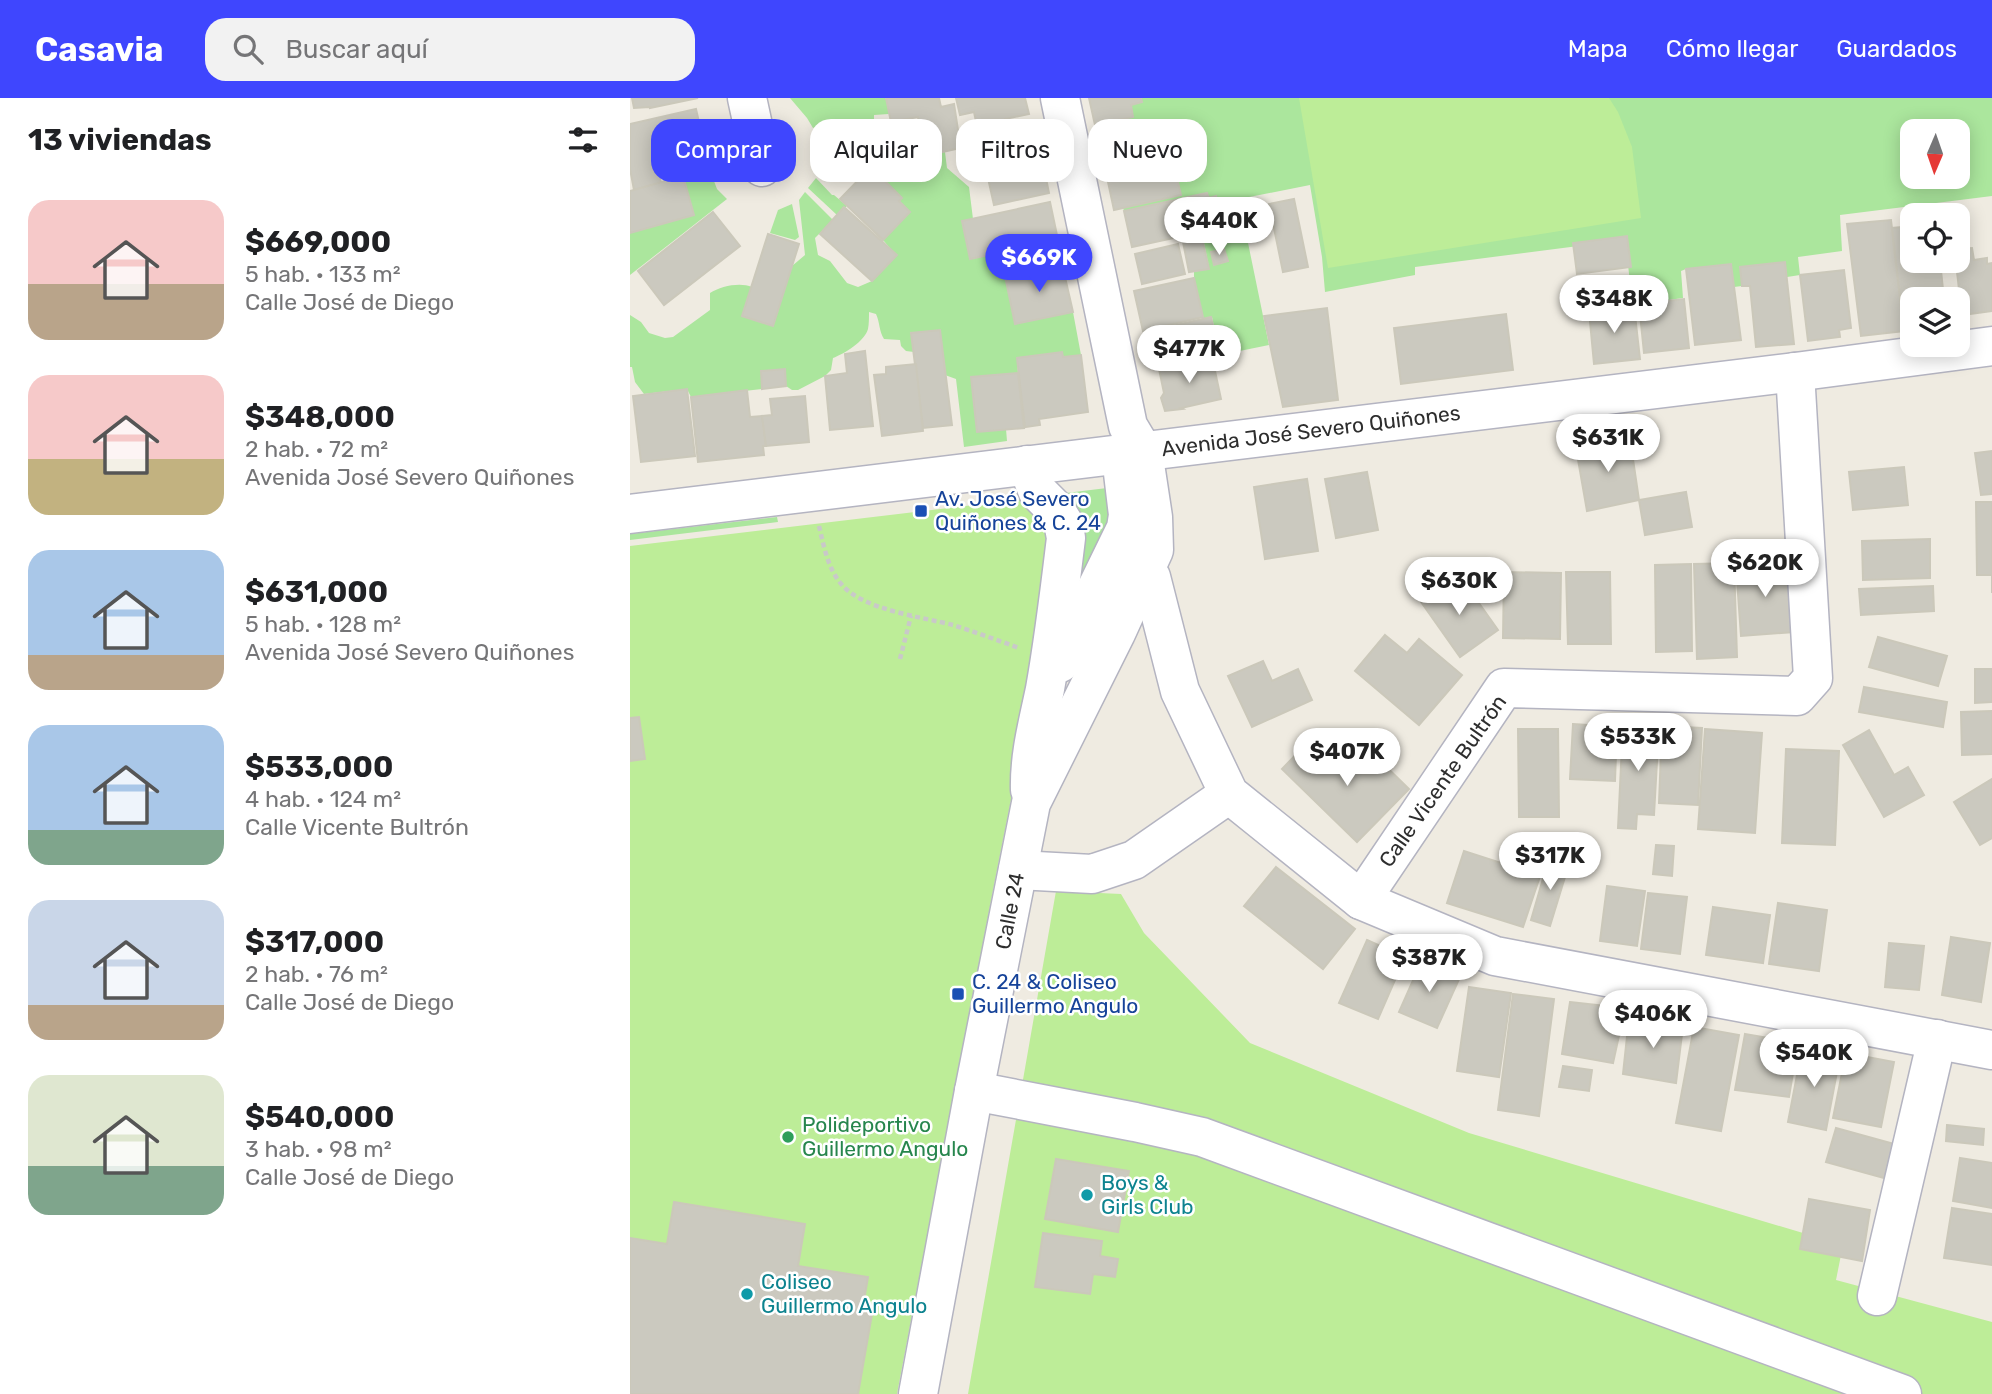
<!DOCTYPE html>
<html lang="es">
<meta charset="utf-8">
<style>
body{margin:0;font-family:Rubik,sans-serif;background:#f2f2f2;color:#202124;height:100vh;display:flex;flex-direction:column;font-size:26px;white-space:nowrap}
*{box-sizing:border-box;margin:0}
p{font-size:23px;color:#757577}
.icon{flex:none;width:38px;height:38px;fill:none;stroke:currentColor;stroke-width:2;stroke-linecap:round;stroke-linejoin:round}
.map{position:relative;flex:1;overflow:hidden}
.details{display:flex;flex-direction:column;background:#fff;width:630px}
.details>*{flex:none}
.guide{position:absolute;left:21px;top:21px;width:665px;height:63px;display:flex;gap:14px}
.needle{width:46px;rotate:182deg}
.tools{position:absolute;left:1270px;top:21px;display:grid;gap:14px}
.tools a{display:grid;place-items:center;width:70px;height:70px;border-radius:14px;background:#fff;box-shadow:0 4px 18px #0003;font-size:35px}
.price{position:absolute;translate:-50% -60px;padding:0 16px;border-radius:24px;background:#fff;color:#222;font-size:23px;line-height:46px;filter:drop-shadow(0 2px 4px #0008)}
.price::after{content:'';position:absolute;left:50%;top:42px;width:21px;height:16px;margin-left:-10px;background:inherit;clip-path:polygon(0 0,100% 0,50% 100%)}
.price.selected{background:#3f46fe;color:#fff}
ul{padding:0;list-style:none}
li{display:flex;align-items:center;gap:21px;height:175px;padding:0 28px}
li span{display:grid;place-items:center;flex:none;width:196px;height:140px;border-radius:21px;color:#555}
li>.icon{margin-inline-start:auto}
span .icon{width:84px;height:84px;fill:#fffc;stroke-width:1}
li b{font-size:30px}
h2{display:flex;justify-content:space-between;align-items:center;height:84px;padding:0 28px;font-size:30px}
.tag{padding:0 24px;border-radius:21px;background:#fff;box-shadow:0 4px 18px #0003;font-size:24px;line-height:63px}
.tag.selected{background:#3f46fe;color:#fff}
header{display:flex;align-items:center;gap:42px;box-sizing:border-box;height:98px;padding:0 35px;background:#3f46fe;color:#fff}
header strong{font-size:33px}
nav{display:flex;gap:38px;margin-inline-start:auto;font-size:24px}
.search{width:490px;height:63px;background:#f2f2f2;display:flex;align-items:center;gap:18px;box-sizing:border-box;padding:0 24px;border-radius:21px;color:#757577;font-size:26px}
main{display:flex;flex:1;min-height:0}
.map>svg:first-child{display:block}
.green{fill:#abe69d;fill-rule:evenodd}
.pitch{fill:#bded98}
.building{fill:#cbc9bf;stroke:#cbc8ba;stroke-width:2}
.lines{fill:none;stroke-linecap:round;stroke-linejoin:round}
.minor-casing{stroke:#b4b4c1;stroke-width:41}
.path{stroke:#c9c9c9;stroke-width:4.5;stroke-dasharray:5 3.5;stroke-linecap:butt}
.minor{stroke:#fff;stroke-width:38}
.transit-dot{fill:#1a4fb4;stroke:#fff;stroke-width:2.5}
.leisure-dot{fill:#2e9e5b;stroke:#fff;stroke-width:2.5}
.culture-dot{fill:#0f9aa8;stroke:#fff;stroke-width:2.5}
.labels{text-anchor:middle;stroke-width:5;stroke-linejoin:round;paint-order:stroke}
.street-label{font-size:21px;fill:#2e2e2e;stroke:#fff}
.transit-label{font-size:21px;fill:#164399;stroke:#fff;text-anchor:start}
.leisure-label{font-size:21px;fill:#27864d;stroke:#fff;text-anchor:start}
.culture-label{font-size:21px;fill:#0d838f;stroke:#fff;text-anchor:start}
</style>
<header>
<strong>Casavia</strong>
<div class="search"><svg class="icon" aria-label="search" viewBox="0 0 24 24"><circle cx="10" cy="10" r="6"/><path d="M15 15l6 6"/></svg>Buscar aquí</div>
<nav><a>Mapa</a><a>Cómo llegar</a><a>Guardados</a></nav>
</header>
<main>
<section class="details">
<h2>13 viviendas<svg class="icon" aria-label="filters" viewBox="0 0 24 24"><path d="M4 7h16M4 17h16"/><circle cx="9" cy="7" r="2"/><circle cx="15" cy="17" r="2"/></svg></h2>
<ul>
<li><span style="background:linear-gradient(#f6c9c9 60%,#b9a48a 0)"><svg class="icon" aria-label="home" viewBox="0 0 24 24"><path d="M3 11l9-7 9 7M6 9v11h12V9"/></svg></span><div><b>$669,000</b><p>5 hab. · 133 m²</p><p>Calle José de Diego</p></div></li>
<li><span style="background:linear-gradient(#f6c9c9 60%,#c2b280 0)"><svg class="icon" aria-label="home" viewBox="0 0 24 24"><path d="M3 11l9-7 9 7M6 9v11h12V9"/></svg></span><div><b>$348,000</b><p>2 hab. · 72 m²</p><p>Avenida José Severo Quiñones</p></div></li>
<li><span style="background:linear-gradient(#a9c7e8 75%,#b9a48a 0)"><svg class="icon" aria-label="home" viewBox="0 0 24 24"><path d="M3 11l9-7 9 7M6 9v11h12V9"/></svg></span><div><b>$631,000</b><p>5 hab. · 128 m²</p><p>Avenida José Severo Quiñones</p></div></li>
<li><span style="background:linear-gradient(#a9c7e8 75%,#7fa58c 0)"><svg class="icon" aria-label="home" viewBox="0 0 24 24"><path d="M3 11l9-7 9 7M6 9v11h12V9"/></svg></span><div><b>$533,000</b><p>4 hab. · 124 m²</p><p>Calle Vicente Bultrón</p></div></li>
<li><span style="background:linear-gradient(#c9d6e8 75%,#b9a48a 0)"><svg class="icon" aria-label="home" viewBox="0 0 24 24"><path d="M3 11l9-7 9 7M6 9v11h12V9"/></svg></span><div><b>$317,000</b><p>2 hab. · 76 m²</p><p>Calle José de Diego</p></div></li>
<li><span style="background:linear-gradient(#dfe7d0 65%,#7fa58c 0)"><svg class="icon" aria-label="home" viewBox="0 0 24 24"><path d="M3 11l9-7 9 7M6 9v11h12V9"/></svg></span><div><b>$540,000</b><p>3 hab. · 98 m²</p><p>Calle José de Diego</p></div></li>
</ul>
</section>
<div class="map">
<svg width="1362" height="1296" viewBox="0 0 1362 1296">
<rect width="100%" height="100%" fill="#efebe1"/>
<g class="green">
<path d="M160 0H256L259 16 244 17V26L279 22 291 39 294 58 315 54 317 70 339 89 343 121 332 124 340 161 428 142 432 166 375 179 386 226 443 214 451 257 433 259 432 254 387 260 388 275 342 279 347 334 376 331 377 343 334 349 326 281 315 277 310 232 282 235 284 254 276 253 271 248 270 242 254 241C249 233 250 225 246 216L239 214C239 219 239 226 238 231 235 243 214 256 203 260L201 272 195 278 168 292H162L156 288 154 271 131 273 132 291 61 299 57 291 14 296 5 284 2 269H0V217L11 224 19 235 35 240 43 239 80 212V195C91 188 110 184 122 189L113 218 143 228 162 168 175 157 169 102 175 94 203 122 185 140 188 157 200 163 217 185 228 189 242 183 266 157 253 142 280 114 269 103 272 100 241 70C221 69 214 80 195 67L190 35 186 29 183 30 177 20Z"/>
<path d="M511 0H1362V98L1210 117 1212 153 1168 159 1170 177 1157 179 1155 165 1110 169 1112 188 1104 189 1101 166 1056 171 1051 173 1053 200 1010 206V209H1003L995 142 785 169V177L695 194 692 159 680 87 609 101 639 247 590 257 582 219 574 221 573 219 564 180V174L579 170 573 140 560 142 558 137 585 131 584 127 592 125 586 98 579 100 577 95 494 113 493 110 551 97 534 28 470 41 468 26 503 19 501 7ZM1283 33H1328V79H1283Z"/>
<polygon points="79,70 87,91 97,101 0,177 0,135 64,117 53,77"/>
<polygon points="186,80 202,97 204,97 217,108 207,117 178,90"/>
<polygon points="162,106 169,139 165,142 140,135 148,112"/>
<polygon points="477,390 486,416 439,530 428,396"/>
<polygon points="147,419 148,424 0,442 0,436"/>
</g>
<g class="pitch">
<polygon points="669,0 979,0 988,14 1002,49 1011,120 698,170"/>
<polygon points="394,401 420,421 417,522 365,782 267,1296 0,1296 0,448"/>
<polygon points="426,793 491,796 514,835 620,945 839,1035 1213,1147 1206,1182 1362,1224 1362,1296 338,1296"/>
</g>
<g class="building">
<polygon points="2,0 68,0 20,10 20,9 4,10"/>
<polygon points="256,0 309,0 311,9 324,6 328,32 335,49 294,58 288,19 261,24"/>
<polygon points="326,0 395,0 399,16 375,21 376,27 348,33 344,14 330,17"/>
<polygon points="459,0 511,0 512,4 501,7 503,19 465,27"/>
<polygon points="66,11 76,55 27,66 31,85 4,92 0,71 0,26"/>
<polygon points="534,27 540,49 515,55 514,50 474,61 470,48 477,46 476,41"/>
<polygon points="408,41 419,95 364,107 352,53"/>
<polygon points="540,51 551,97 484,112 474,65"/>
<polygon points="241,69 272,100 269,103 280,114 253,142 210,101"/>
<polygon points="53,78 64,117 0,135 0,93"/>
<polygon points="577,95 579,100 586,98 592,125 584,127 585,131 502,149 494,113"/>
<polygon points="664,101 678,169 653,174 639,106"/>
<polygon points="420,104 428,142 340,161 332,123"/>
<polygon points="214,109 267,157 242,183 190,136"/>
<polygon points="83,114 110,148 34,207 8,173"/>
<polygon points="1261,122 1274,233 1231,238 1217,126"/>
<polygon points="1283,128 1283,163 1310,163 1314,201 1283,201 1283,232 1274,233 1262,130"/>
<polygon points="138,136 169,146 143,228 112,218"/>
<polygon points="997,138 1001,169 947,176 943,145"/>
<polygon points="572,140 579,171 559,174 553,144"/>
<polygon points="548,146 555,176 512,186 505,156"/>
<polygon points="1342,150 1344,162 1357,160 1357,166 1362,165 1362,213 1332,217 1327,174 1324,174 1323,163 1328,163 1328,151"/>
<polygon points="594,151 598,163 584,167 581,154"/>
<polygon points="1155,164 1164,246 1126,249 1120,188 1112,188 1110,169"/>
<polygon points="432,166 443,214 385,226 375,178"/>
<polygon points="1101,166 1111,242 1065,247 1056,171"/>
<polygon points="1214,172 1221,230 1209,232 1210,239 1178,243 1170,177"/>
<polygon points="564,180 573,219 513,233 504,193"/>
<polygon points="1054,201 1059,250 1014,255 1009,206"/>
<polygon points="1004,208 1010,261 964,266 959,213"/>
<polygon points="697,210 708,302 653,309 634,218"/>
<polygon points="876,216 883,272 771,286 764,230"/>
<polygon points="581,219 590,257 529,271 520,233"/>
<polygon points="310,232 322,327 293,330 281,235"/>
<polygon points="235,253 243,328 200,332 195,278 217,275 215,256"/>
<polygon points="432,254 433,259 451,257 458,314 409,321 410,327 395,329 387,260"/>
<polygon points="582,259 591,301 551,310 553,311 535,313 531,300 534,295 529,271"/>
<polygon points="286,266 293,333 252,338 244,277 256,276 256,269"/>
<polygon points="155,271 156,288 132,291 131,273"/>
<polygon points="388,275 394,330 347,334 341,279"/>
<polygon points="57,291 65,358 11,364 3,298"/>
<polygon points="117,292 120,319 132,318 136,348 133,348 134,357 68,364 61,299"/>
<polygon points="175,298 179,344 136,348 132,318 142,317 140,301"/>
<polygon points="1000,341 1009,402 957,413 946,350"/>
<polygon points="1362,353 1362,396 1351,397 1345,355"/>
<polygon points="1274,369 1278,407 1223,412 1219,374"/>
<polygon points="737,374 748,432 706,440 695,381"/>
<polygon points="677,381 688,453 635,461 624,389"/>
<polygon points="1056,394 1062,429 1015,437 1009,402"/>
<polygon points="1346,404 1362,404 1362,495 1362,477 1347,477"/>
<polygon points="1300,441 1300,480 1233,482 1232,443"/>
<polygon points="1159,464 1164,534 1111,538 1106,468"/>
<polygon points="1104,465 1107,559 1067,561 1064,466"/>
<polygon points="1061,466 1062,553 1026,554 1025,467"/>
<polygon points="874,474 931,475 930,541 873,540"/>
<polygon points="936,474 980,474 981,546 938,546"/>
<polygon points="814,484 823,496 836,487 868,532 830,559 789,501"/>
<polygon points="1303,488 1304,513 1231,517 1229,491"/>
<polygon points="755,537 777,555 789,541 832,577 789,627 725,573"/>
<polygon points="1248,539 1317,558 1308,588 1239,569"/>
<polygon points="633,563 642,583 668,571 682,602 622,629 598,578"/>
<polygon points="1345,571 1362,571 1362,604 1345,605"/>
<polygon points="1234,589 1317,604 1313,629 1229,614"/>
<polygon points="1362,613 1362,656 1332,657 1331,614"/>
<polygon points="9,619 15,661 0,663 0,620"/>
<polygon points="943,626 987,629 985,683 940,681"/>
<polygon points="993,626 1029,628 1024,717 1007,716 1006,731 988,730"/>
<polygon points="1032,628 1072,630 1068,707 1029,705"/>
<polygon points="888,631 928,631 929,719 889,719"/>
<polygon points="1075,631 1132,635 1125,735 1068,731"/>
<polygon points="1239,632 1264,677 1278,669 1294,697 1254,719 1213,647"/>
<polygon points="679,643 712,676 737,650 779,691 727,744 652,671"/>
<polygon points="1156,651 1209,653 1205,747 1152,745"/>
<polygon points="1362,681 1362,740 1350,747 1324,704"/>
<polygon points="887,740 919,751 893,829 817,805 834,753 871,765"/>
<polygon points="1026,747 1044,748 1042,778 1023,776"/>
<polygon points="919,760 939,766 920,828 901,822"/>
<polygon points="646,769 725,831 693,871 614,808"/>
<polygon points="977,788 1015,793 1007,848 970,843"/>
<polygon points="1018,795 1057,799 1050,856 1011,851"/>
<polygon points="1148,805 1197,812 1189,873 1139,866"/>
<polygon points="1083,809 1140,817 1133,865 1076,857"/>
<polygon points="1321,839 1360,845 1351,904 1312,897"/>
<polygon points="737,842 775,859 748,921 709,905"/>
<polygon points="1259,845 1294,848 1289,892 1255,889"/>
<polygon points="792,862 830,879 807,930 769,914"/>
<polygon points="839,889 881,895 869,979 827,973"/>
<polygon points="883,896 924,901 909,1018 868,1012"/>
<polygon points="940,904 995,910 983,965 932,956"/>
<polygon points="999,920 1053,928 1046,985 993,976"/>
<polygon points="1064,929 1109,937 1091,1033 1046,1025"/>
<polygon points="1115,936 1168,945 1159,999 1105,992"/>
<polygon points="1172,951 1210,958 1196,1032 1158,1024"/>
<polygon points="1216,955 1264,964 1251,1029 1203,1020"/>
<polygon points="933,968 962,972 959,993 929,989"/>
<polygon points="1317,1027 1354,1031 1353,1047 1316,1043"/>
<polygon points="1206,1030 1264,1046 1254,1080 1196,1064"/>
<polygon points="1330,1060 1362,1065 1362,1110 1323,1103"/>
<polygon points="426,1061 499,1073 488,1134 415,1121"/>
<polygon points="1179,1101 1240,1112 1232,1163 1170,1151"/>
<polygon points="44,1104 175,1126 168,1168 238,1179 232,1214 242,1216 228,1296 0,1296 0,1140 37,1146"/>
<polygon points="1322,1110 1362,1116 1362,1167 1314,1160"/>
<polygon points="413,1135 472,1143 470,1158 488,1161 485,1179 463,1176 460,1196 405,1189"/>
</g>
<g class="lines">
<defs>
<g id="minor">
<polyline points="117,0 132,69"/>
<path d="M397 367 408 394 425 411 433 424 436 440C430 490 424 541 415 591 408 625 399 657 400 692"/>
<polyline points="0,416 1165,274 1362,248"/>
<polyline points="521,479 550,593 599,696 731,802 865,858 1362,952"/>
<polyline points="430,565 496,430 498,417 493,375"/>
<polyline points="388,772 462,776 504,762 599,696"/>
<polyline points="731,802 874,590 1167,598 1183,580 1165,274"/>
<polyline points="344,993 505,1024 572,1039 1272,1296"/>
<polyline points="1247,1198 1307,941"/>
<polyline points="288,1296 344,993 401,705 486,535 524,452 523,419 513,353 498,328 430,0"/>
</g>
</defs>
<use href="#minor" class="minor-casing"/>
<g class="path">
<path d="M189 428C194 449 198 471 212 487 234 512 292 519 323 527 345 534 367 542 389 550"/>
<polyline points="270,561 281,518"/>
</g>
<use href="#minor" class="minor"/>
</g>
<g class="transit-dot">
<rect x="284" y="406" width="14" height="14" rx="3.5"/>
<rect x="321" y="889" width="14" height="14" rx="3.5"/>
</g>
<circle class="leisure-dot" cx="158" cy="1039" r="7"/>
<g class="culture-dot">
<circle cx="457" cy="1097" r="7"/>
<circle cx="117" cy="1196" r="7"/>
</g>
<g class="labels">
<g class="street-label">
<text transform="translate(681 333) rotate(-7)" y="7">Avenida José Severo Quiñones</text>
<text transform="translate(813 683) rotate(-55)" y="7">Calle Vicente Bultrón</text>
<text transform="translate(380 813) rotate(-79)" y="7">Calle 24</text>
</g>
<g class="transit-label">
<text x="305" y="408">Av. José Severo<tspan x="305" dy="24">Quiñones &amp; C. 24</tspan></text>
<text x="342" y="891">C. 24 &amp; Coliseo<tspan x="342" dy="24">Guillermo Angulo</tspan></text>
</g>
<g class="leisure-label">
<text x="172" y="1034">Polideportivo<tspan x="172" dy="24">Guillermo Angulo</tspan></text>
</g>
<g class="culture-label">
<text x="471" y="1092">Boys &amp;<tspan x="471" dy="24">Girls Club</tspan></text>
<text x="131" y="1191">Coliseo<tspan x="131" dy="24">Guillermo Angulo</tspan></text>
</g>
</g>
</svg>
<div class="tools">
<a><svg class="needle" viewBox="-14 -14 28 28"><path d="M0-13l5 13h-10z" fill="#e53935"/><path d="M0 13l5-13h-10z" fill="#757577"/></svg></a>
<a><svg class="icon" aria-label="locate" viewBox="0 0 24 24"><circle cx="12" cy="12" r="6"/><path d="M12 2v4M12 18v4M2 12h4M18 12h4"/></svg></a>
<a><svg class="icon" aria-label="layers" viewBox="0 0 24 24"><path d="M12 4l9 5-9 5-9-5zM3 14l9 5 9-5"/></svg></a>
</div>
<b class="price" style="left:589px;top:159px">$440K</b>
<b class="price selected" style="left:409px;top:196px">$669K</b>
<b class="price" style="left:984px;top:237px">$348K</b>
<b class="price" style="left:559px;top:287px">$477K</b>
<b class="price" style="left:978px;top:376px">$631K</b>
<b class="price" style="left:1135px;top:501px">$620K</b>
<b class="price" style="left:829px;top:519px">$630K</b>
<b class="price" style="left:1008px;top:675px">$533K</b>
<b class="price" style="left:717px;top:690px">$407K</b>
<b class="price" style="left:920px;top:794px">$317K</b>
<b class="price" style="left:799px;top:896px">$387K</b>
<b class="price" style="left:1023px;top:952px">$406K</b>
<b class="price" style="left:1184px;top:991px">$540K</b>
<div class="guide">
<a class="tag selected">Comprar</a>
<a class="tag">Alquilar</a>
<a class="tag">Filtros</a>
<a class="tag">Nuevo</a>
</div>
</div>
</main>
